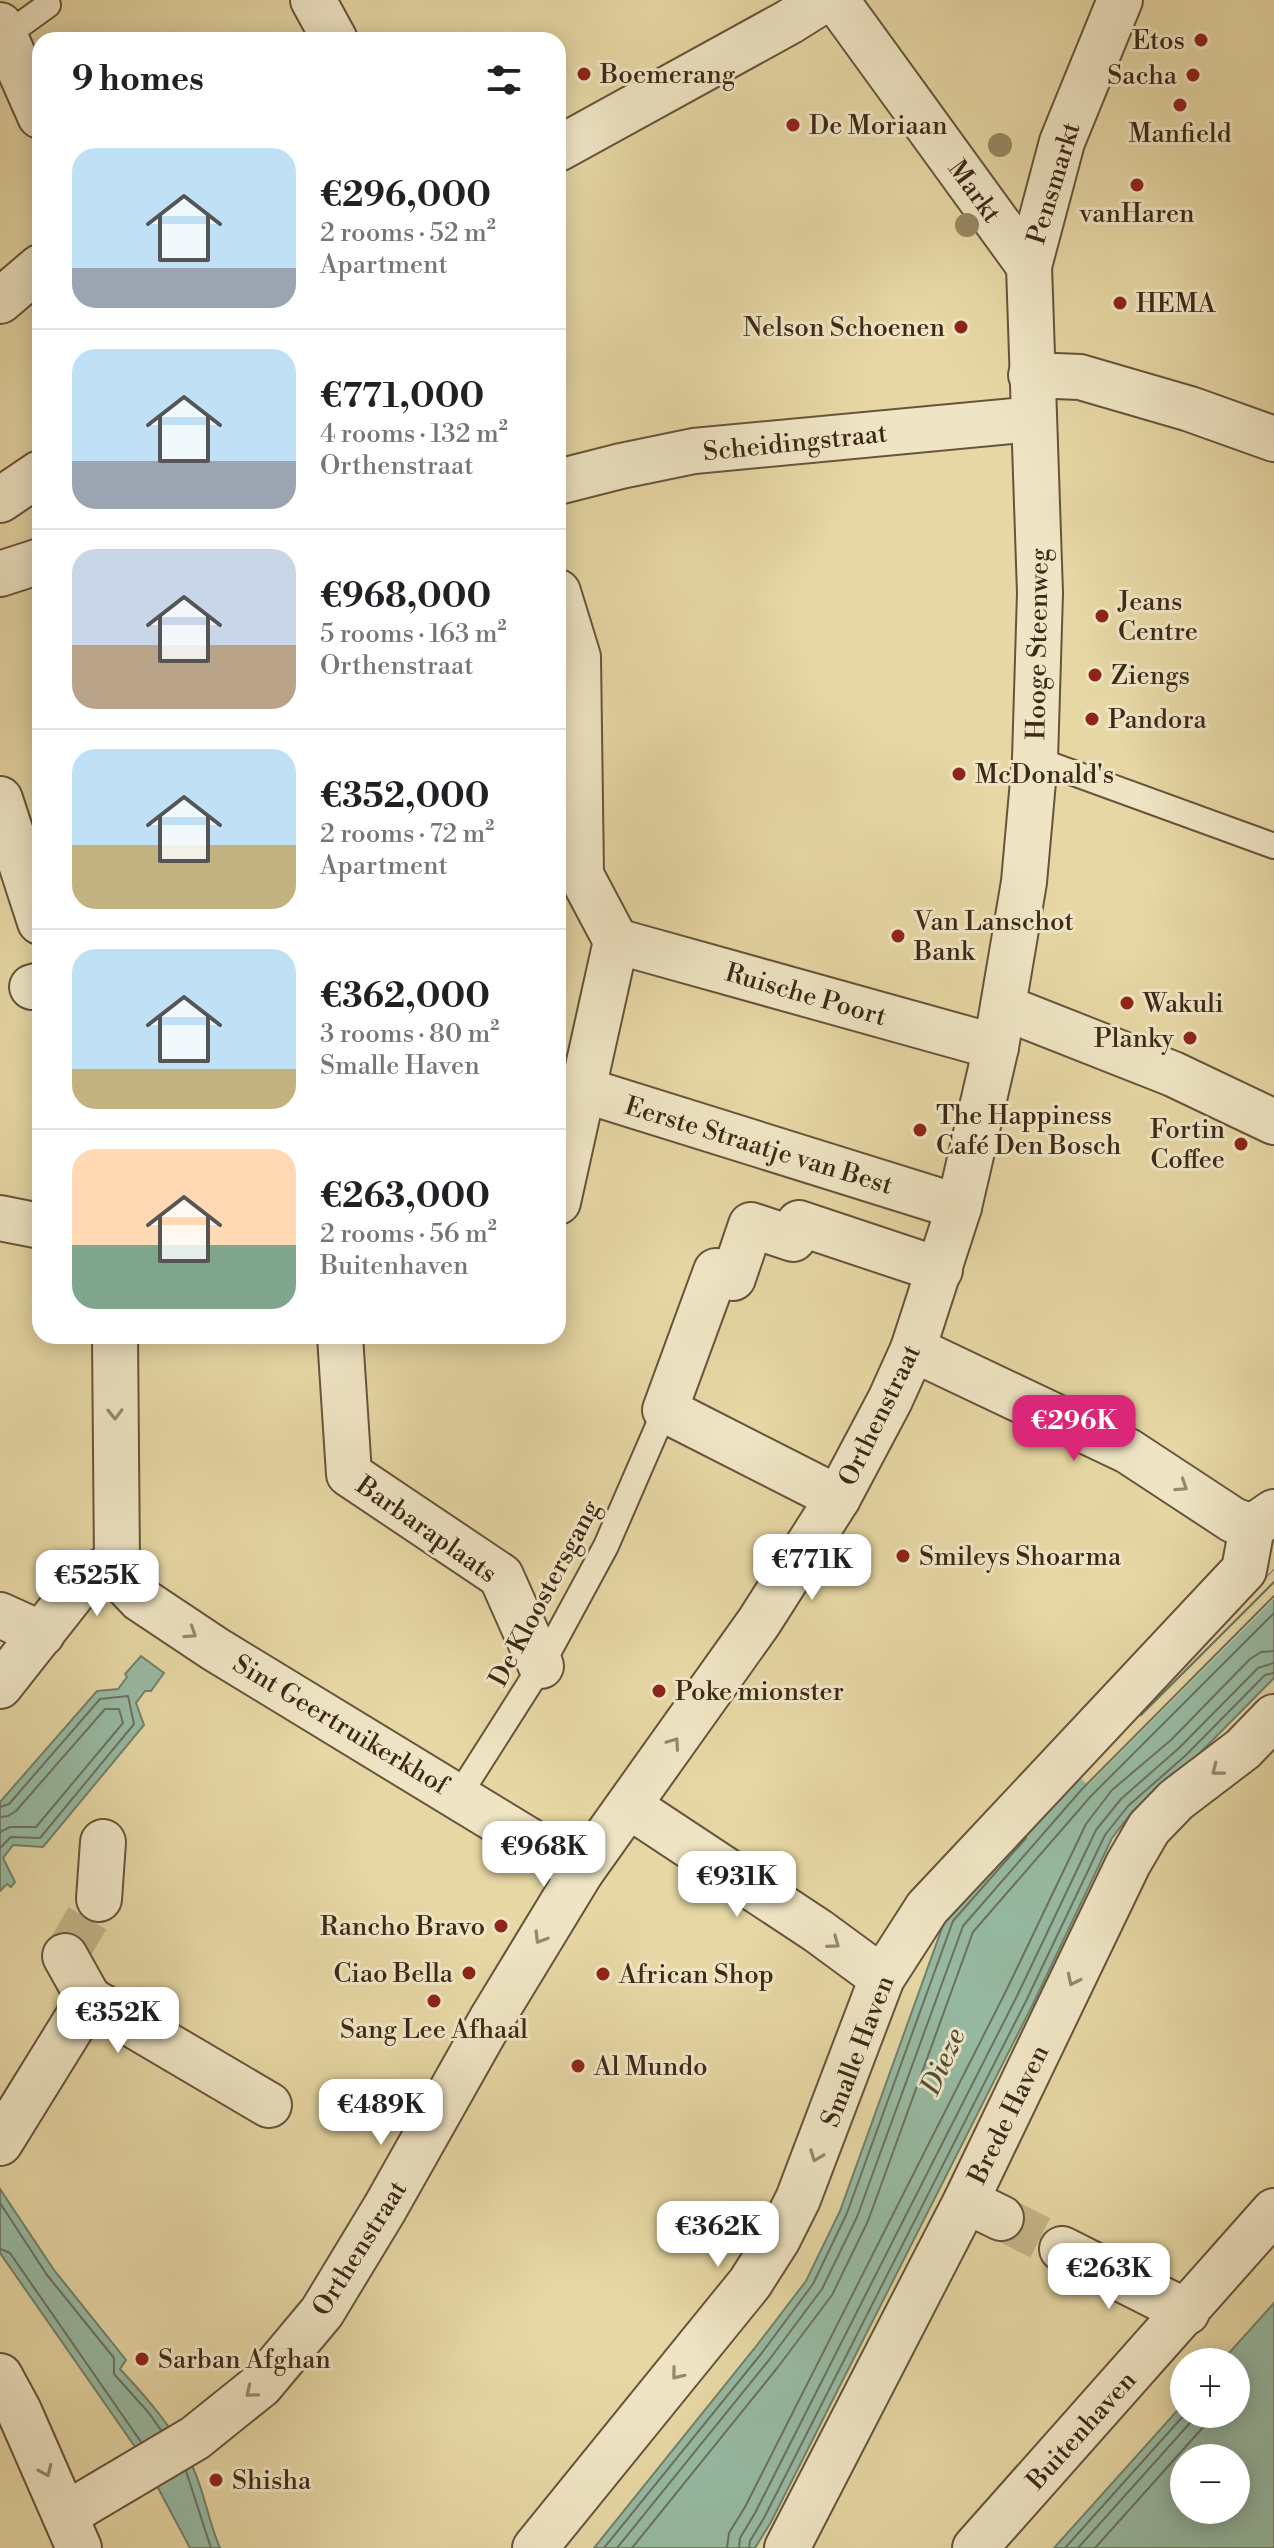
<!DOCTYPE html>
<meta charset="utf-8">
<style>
body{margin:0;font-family:"Libre Bodoni",serif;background:#f6f6f6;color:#202124;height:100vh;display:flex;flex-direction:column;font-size:30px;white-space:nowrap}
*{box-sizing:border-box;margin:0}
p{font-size:26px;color:#757577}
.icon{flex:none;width:44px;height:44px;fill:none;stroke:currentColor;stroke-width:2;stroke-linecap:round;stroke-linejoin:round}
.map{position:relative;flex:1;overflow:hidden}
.details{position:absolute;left:32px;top:32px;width:534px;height:1312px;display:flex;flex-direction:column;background:#fff;border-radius:24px;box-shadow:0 4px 20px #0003}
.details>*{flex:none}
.buttons{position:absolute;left:1170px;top:2348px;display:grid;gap:16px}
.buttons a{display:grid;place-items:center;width:80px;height:80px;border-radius:50%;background:#fff;box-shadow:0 4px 20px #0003;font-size:40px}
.price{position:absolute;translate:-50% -68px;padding:0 18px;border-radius:16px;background:#fff;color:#222;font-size:26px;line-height:52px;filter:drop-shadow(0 2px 4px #0008)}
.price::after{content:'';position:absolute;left:50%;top:48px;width:24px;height:18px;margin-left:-12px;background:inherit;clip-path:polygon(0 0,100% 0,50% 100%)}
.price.selected{background:#db2777;color:#fff}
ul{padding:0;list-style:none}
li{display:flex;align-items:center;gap:24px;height:200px;padding:0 40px}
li+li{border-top:2px solid #e0e0e0}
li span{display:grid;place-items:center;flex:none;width:224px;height:160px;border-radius:24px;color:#555}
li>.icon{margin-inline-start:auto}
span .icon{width:96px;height:96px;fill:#fffc;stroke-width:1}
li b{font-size:34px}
h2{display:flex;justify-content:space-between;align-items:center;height:96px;padding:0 40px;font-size:34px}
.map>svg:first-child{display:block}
.water{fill:#97baa3;stroke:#73806b;stroke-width:2;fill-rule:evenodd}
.pier{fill:#e6d7a4}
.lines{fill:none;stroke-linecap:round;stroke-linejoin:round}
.shore{stroke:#6a725e;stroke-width:2}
.street-tunnel{stroke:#c4b488;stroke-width:44;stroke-dasharray:44 22;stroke-linecap:butt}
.lane-casing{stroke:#67543b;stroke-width:28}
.street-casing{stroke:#67543b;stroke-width:48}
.lane{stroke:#efe5c4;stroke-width:24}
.street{stroke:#efe5c4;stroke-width:44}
.tree{fill:#978863}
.oneway{stroke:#96876e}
.poi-dot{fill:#8f2418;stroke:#efe5c4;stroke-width:3}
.labels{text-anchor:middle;stroke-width:6;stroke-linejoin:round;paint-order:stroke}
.poi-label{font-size:26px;fill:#3d2918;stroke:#efe5c4;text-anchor:start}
.street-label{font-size:26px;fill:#3d2918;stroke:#efe5c4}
.water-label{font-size:28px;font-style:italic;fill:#544d3b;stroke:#efe5c4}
</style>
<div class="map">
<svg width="1274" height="2548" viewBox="0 0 1274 2548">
<rect width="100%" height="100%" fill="#e6d7a4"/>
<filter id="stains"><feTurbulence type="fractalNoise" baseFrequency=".0025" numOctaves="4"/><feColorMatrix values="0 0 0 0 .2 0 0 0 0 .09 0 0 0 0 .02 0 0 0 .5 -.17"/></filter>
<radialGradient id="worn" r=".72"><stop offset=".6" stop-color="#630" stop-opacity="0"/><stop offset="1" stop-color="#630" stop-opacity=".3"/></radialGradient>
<g class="water">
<polygon points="1274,1570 1274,1678 1191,1762 1133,1811 1112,1838 1033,2004 771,2522 755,2548 594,2548 754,2349 806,2281 840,2211 946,1917 1069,1775"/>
<polygon points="141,1656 164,1673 151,1691 145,1691 136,1703 144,1725 43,1847 13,1845 3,1858 15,1882 11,1887 7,1884 0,1891 0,1802 97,1691 118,1689 127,1677 125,1674"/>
<path d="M0 2189 54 2270 126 2360 120 2369C148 2399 177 2432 194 2470 205 2495 209 2523 220 2548H190L140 2454 0 2253Z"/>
<path d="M1274 2303V2548H1054L1184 2403V2414H1236V2362H1221ZM1236 2458V2510H1184V2458Z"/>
</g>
<polygon class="pier" points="1274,1570 1274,1599 1088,1785 1075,1773"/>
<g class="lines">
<g class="shore">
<polyline points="1141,1715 1274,1582"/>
<polyline points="0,1807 9,1804 100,1699 128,1696 134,1724 40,1838 11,1837 0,1848"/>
<polyline points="0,1817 8,1816 16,1811 105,1709 119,1709 123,1723 36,1827 10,1827 0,1832"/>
<polyline points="0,2203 47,2275 114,2358 114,2374 148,2412 161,2430"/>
<polyline points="0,2249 10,2253 141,2442"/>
<polyline points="186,2471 211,2548"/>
<polyline points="604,2548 761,2354 813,2284 847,2213 953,1921 1026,1838"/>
<polyline points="617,2548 769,2360 822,2289 857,2217 963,1926 1083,1788 1274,1596"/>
<polyline points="632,2548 778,2367 832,2295 868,2221 973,1932 1091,1796 1274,1613"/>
<polyline points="727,2548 729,2533 745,2507 1006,1991 1086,1824 1112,1790 1171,1740 1250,1659 1261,1652 1274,1651"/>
<polyline points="739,2548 740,2538 755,2513 1017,1996 1096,1830 1121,1799 1179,1748 1258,1668 1274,1663"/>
<polyline points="749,2548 750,2541 764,2518 1026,2001 1105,1835 1128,1806 1185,1756 1265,1675 1274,1673"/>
<polyline points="1065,2548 1185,2414"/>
<polyline points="1078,2548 1198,2414"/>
<polyline points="1095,2548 1206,2424 1212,2414"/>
</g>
<g class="street-tunnel">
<polyline points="65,1956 99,1899"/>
<polyline points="1001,2218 1062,2249"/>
</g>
<defs>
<g id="lane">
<polyline points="5,36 48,5"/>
<polyline points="1035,759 1274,846"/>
<polyline points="459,1795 541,1666 606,1546 665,1410"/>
</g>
<g id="street">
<polyline points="313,0 335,40"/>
<polyline points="836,0 1029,266"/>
<polyline points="0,25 40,116"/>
<polyline points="558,149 789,22 824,0"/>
<polyline points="0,301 40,267"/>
<polyline points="1031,375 1080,377 1190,409 1274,439"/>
<polyline points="558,482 621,466 694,451 1034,419"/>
<polyline points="0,500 40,473"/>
<polyline points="0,574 40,561"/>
<polyline points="558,592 578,657 581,875 616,941 558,1202"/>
<polyline points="0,799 40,922"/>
<polyline points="616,941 996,1047"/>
<polyline points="32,987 40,985"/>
<polyline points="1003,1007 1173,1074 1274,1122"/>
<polyline points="558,1091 584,1090 959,1207"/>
<polyline points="0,1218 40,1226"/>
<polyline points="115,1336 117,1562 124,1582 140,1599 215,1649 581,1872"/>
<polyline points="340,1336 349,1474 501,1576 541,1666"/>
<polyline points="913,1349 1128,1451 1233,1520 1252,1527"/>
<polyline points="838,1498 665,1410 716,1271 733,1278 751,1225 793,1239 799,1223 940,1270"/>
<polyline points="0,1615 42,1634"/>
<polyline points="0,1686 82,1582 117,1562"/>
<polyline points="629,1806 818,1931 882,1978"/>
<polyline points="99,1899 103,1842"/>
<polyline points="65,1956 89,1999"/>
<polyline points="0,2143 89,1999 269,2105"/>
<polyline points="966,2201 1001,2218"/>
<polyline points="1062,2249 1187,2312"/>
<polyline points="0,2376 19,2411 79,2548"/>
<polyline points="65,2515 195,2438 261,2385 322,2312 385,2208 491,2020 581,1872 759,1622 838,1498 890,1400 913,1349 959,1207 996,1047 1024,882 1035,759 1040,593 1029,266 1062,142 1120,0"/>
<polyline points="535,2548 750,2283 778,2239 798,2199 882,1978 927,1908 1244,1570 1252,1527 1274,1512"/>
<polyline points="787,2548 966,2201 1128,1864 1149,1828 1176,1800 1243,1749 1274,1717"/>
<polyline points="975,2548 1274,2211"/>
</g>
</defs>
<use href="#lane" class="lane-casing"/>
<use href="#street" class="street-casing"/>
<use href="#lane" class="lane"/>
<use href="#street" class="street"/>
</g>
<g class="tree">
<circle cx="1000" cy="145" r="12"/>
<circle cx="967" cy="225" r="12"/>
</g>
<defs><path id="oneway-chevron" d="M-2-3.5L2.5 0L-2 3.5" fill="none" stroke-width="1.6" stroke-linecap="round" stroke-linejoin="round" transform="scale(2)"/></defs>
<g class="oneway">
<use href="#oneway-chevron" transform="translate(115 1414) rotate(89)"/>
<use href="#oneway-chevron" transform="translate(1182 1486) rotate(33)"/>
<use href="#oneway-chevron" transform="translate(191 1633) rotate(33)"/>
<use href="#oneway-chevron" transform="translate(674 1743) rotate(-55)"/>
<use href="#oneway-chevron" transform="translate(1217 1770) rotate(142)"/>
<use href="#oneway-chevron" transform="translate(540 1938) rotate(121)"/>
<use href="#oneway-chevron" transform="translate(834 1943) rotate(36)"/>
<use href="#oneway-chevron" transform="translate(1073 1980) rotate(116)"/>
<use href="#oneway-chevron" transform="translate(816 2156) rotate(111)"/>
<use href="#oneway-chevron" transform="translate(677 2374) rotate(129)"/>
<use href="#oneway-chevron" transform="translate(251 2392) rotate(141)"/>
<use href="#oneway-chevron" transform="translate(46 2471) rotate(66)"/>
</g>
<g class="poi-dot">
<circle cx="1201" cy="40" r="8"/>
<circle cx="584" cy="74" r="8"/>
<circle cx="1193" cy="75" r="8"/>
<circle cx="1180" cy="105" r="8"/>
<circle cx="793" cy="125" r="8"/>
<circle cx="1137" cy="185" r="8"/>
<circle cx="1120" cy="303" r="8"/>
<circle cx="961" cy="327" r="8"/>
<circle cx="1102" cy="616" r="8"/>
<circle cx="1095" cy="675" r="8"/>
<circle cx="1092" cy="719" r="8"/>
<circle cx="959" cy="774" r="8"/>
<circle cx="898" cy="936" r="8"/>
<circle cx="1127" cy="1003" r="8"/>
<circle cx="1190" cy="1038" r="8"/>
<circle cx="920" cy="1130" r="8"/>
<circle cx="1241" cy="1144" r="8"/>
<circle cx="903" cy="1556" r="8"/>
<circle cx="659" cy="1691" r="8"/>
<circle cx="501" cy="1926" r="8"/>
<circle cx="469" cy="1973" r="8"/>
<circle cx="603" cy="1974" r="8"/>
<circle cx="434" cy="2001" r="8"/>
<circle cx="578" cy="2066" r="8"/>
<circle cx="142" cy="2359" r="8"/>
<circle cx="216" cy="2480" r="8"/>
</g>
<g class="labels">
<g class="poi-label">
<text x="1185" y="49" text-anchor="end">Etos</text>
<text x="600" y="83">Boemerang</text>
<text x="1177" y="84" text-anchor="end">Sacha</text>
<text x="809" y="134">De Moriaan</text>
<text x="1180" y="142" text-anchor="middle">Manfield</text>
<text x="1137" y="222" text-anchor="middle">vanHaren</text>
<text x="1136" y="312">HEMA</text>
<text x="945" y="336" text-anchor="end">Nelson Schoenen</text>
<text x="1118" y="610">Jeans<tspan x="1118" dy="30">Centre</tspan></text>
<text x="1111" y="684">Ziengs</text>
<text x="1108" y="728">Pandora</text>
<text x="975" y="783">McDonald's</text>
<text x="914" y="930">Van Lanschot<tspan x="914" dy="30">Bank</tspan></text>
<text x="1143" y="1012">Wakuli</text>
<text x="1174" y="1047" text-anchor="end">Planky</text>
<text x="936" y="1124">The Happiness<tspan x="936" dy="30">Café Den Bosch</tspan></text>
<text x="1225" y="1138" text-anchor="end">Fortin<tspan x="1225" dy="30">Coffee</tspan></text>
<text x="919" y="1565">Smileys Shoarma</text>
<text x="675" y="1700">Poke mionster</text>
<text x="485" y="1935" text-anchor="end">Rancho Bravo</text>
<text x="453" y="1982" text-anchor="end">Ciao Bella</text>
<text x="619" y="1983">African Shop</text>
<text x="434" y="2038" text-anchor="middle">Sang Lee Afhaal</text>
<text x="594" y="2075">Al Mundo</text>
<text x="158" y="2368">Sarban Afghan</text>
<text x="232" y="2489">Shisha</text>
</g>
<g class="street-label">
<text transform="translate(1053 183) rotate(-73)" y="9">Pensmarkt</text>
<text transform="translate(975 191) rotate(54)" y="9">Markt</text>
<text transform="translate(795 442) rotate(-6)" y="9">Scheidingstraat</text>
<text transform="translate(1037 644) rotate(-89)" y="9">Hooge Steenweg</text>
<text transform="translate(806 994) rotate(16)" y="9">Ruische Poort</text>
<text transform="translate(759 1145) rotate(17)" y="9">Eerste Straatje van Best</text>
<text transform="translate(879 1415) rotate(-64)" y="9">Orthenstraat</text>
<text transform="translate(427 1529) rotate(35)" y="9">Barbaraplaats</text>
<text transform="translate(544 1593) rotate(-62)" y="9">De Kloostersgang</text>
<text transform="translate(341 1724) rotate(31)" y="9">Sint Geertruikerkhof</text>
<text transform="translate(857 2051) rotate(-69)" y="9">Smalle Haven</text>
<text transform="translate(1008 2114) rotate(-64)" y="9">Brede Haven</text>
<text transform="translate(359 2248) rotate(-58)" y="9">Orthenstraat</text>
<text transform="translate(1081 2430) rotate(-48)" y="9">Buitenhaven</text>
</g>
<g class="water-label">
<text transform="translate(942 2061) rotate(-66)" y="10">Dieze</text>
</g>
</g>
<rect width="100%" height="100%" filter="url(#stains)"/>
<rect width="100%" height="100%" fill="url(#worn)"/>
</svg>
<div class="buttons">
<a>+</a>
<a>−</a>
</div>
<b class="price selected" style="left:1074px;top:1463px">€296K</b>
<b class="price" style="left:812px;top:1602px">€771K</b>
<b class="price" style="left:97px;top:1618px">€525K</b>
<b class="price" style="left:544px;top:1889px">€968K</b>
<b class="price" style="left:737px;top:1919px">€931K</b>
<b class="price" style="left:118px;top:2055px">€352K</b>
<b class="price" style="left:381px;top:2147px">€489K</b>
<b class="price" style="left:718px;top:2269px">€362K</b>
<b class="price" style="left:1109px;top:2311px">€263K</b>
<section class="details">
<h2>9 homes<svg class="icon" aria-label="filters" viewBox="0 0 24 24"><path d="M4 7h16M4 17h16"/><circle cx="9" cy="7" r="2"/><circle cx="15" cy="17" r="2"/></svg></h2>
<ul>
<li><span style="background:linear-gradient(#bfe0f5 75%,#9aa5b1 0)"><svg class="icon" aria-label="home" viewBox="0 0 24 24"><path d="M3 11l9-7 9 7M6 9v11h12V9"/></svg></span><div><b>€296,000</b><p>2 rooms · 52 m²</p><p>Apartment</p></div></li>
<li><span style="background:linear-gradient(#bfe0f5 70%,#9aa5b1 0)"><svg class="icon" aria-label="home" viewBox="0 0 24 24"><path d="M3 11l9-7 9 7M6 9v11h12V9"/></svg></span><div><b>€771,000</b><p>4 rooms · 132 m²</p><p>Orthenstraat</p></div></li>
<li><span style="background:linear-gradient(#c9d6e8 60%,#b9a48a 0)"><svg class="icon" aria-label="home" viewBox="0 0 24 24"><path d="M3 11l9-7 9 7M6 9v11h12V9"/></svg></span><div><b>€968,000</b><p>5 rooms · 163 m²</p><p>Orthenstraat</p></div></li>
<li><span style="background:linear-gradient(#bfe0f5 60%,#c2b280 0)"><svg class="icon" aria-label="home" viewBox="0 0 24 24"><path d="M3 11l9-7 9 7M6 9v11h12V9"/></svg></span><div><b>€352,000</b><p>2 rooms · 72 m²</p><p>Apartment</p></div></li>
<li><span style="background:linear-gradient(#bfe0f5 75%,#c2b280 0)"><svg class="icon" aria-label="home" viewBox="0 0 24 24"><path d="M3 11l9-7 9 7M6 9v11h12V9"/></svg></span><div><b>€362,000</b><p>3 rooms · 80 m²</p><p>Smalle Haven</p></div></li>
<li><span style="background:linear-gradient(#ffd9b3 60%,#7fa58c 0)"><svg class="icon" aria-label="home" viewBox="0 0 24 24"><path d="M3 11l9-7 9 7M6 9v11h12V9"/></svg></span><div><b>€263,000</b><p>2 rooms · 56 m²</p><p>Buitenhaven</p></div></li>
</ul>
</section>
</div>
